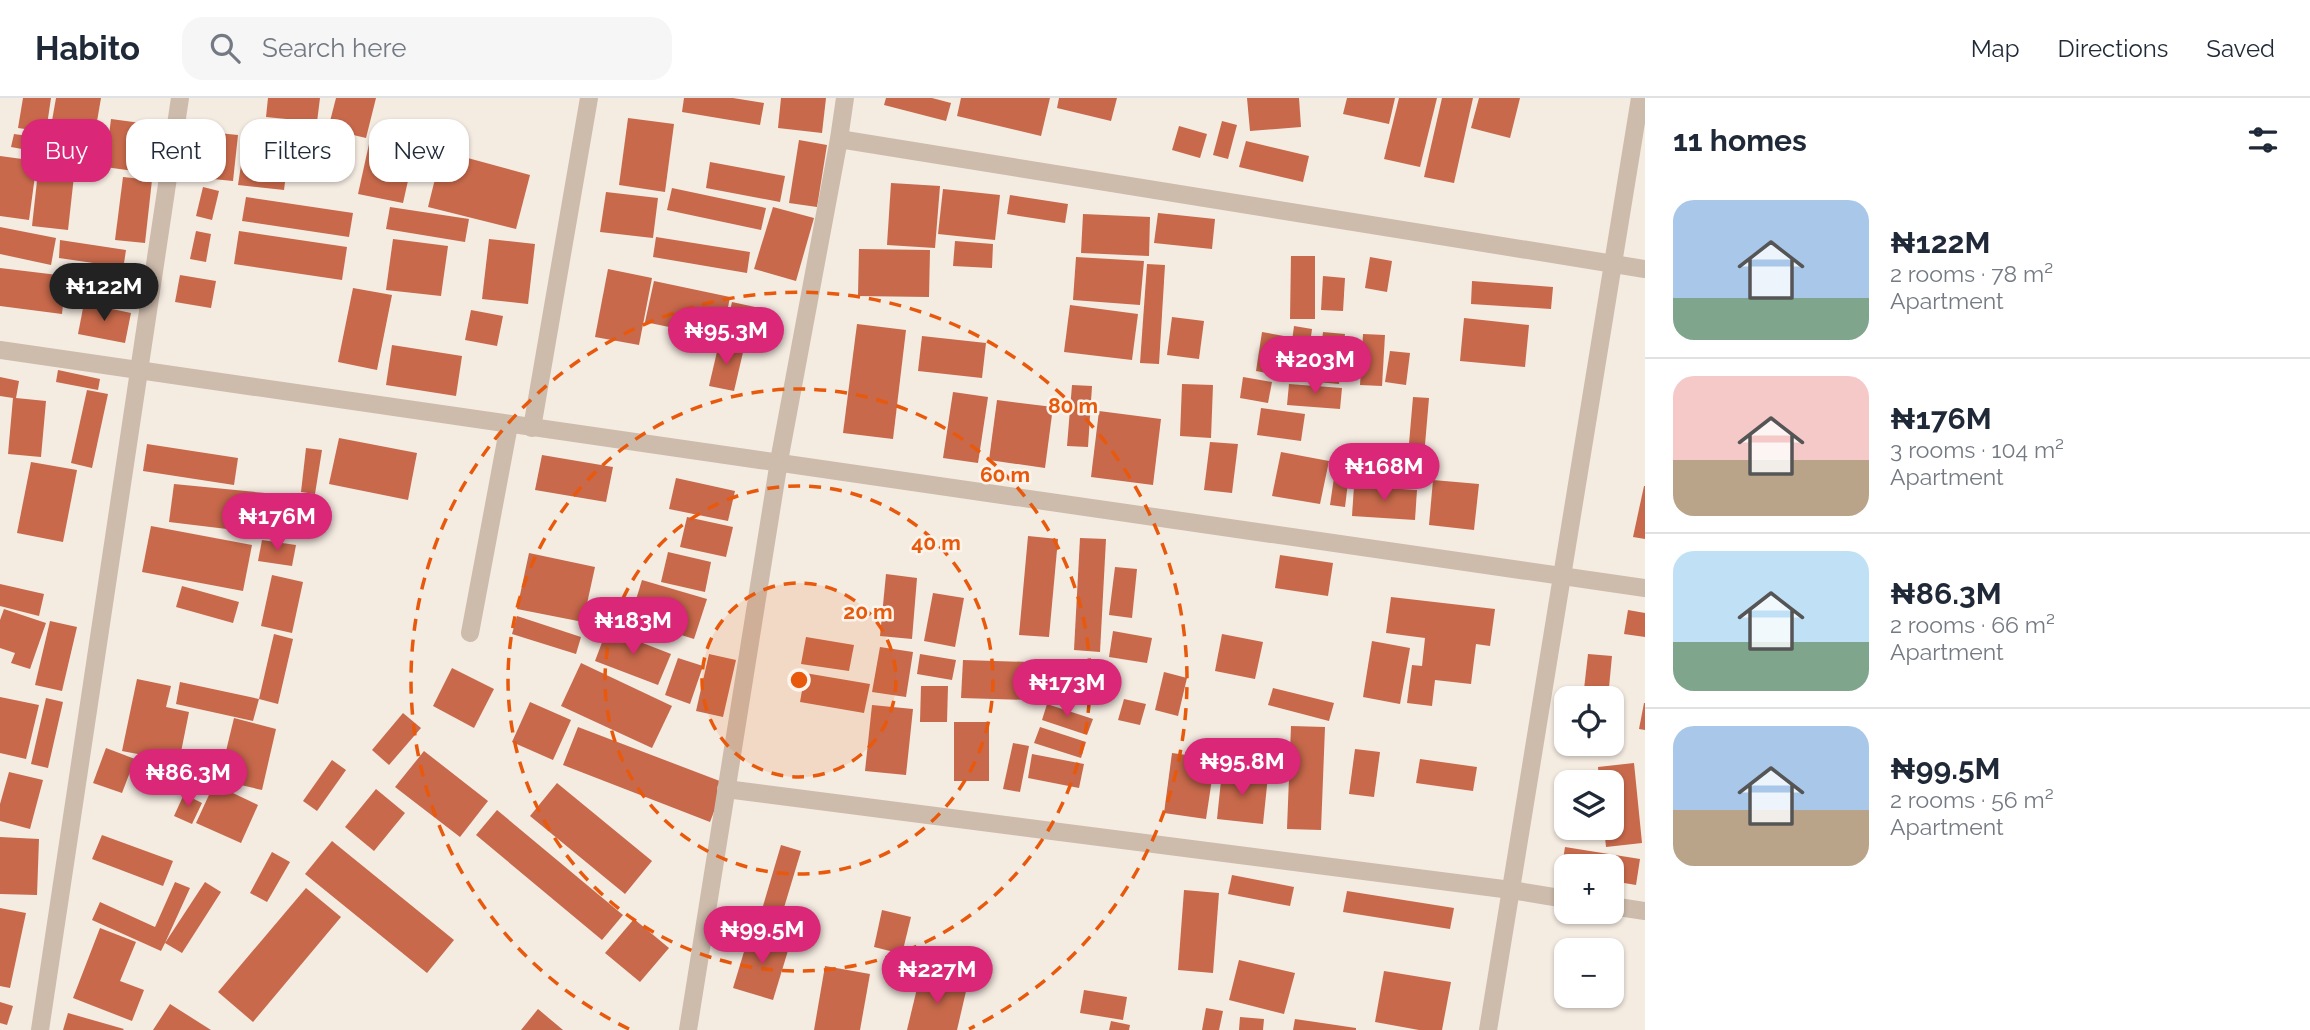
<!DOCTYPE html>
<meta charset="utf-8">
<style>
body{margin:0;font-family:Raleway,sans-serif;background:#f6f6f7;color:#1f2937;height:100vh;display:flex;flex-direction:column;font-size:26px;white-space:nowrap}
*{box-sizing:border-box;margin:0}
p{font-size:23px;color:#747a83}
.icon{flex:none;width:38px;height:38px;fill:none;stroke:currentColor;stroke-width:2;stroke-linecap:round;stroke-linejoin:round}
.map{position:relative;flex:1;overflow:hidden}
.panel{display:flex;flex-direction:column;background:#fff;width:665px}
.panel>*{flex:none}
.top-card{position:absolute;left:21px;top:21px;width:665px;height:63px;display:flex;gap:14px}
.tools{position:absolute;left:1554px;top:588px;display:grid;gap:14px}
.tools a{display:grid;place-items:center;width:70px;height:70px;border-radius:14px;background:#fff;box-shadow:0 2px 5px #0004;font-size:35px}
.price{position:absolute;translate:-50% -60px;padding:0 16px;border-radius:24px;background:#db2777;color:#fff;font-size:23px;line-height:46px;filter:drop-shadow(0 2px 4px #0008)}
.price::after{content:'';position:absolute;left:50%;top:42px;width:21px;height:16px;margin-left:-10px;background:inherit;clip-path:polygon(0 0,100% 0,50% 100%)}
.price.active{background:#222;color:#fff}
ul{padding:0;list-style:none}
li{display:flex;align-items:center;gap:21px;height:175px;padding:0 28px}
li+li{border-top:2px solid #e0e1e3}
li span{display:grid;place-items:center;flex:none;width:196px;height:140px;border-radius:21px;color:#555}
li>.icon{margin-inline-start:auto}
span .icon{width:84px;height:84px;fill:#fffc;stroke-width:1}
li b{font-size:30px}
h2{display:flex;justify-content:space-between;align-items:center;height:84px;padding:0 28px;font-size:30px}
.chip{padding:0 24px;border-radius:21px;background:#fff;box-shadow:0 2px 5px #0004;font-size:24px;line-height:63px}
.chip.active{background:#db2777;color:#fff}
header{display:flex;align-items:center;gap:42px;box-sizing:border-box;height:98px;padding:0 35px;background:#fff;border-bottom:2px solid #e0e1e3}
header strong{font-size:33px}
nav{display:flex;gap:38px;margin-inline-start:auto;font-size:24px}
.search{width:490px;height:63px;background:#f6f6f7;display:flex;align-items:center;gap:18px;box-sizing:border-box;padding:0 24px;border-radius:21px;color:#747a83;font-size:26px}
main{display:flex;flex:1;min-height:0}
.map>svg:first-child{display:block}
.building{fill:#c8694b}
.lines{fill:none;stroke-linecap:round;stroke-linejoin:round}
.minor{stroke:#cdbbac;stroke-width:18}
.ring{fill:none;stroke:#e8590c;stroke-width:3.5;stroke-dasharray:12 9}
.centre{fill:#e8590c;stroke:#fbf5ee;stroke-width:3.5}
.ring-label{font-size:21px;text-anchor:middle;font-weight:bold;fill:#e8590c;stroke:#fbf5ee;stroke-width:5;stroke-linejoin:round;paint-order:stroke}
</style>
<header>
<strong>Habito</strong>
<div class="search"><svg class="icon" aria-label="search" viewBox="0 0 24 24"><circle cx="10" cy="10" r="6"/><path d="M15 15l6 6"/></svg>Search here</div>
<nav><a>Map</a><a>Directions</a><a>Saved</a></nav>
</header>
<main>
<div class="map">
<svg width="1645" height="932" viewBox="0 0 1645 932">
<rect width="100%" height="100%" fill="#f4ebe1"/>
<g class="building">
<polygon points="23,0 51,0 46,34 18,30"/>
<polygon points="56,0 101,0 94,41 50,34"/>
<polygon points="268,0 320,0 317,24 266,19"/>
<polygon points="336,0 376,0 366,40 328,31"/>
<polygon points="684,0 733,0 764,5 760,27 682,14"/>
<polygon points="781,0 826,0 822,35 778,30"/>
<polygon points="886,0 932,0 951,5 946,23 884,7"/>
<polygon points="961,0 1050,0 1041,38 957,18"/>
<polygon points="1059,0 1117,0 1111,23 1057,10"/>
<polygon points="1247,0 1299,0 1301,29 1250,33"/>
<polygon points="1347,0 1395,0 1389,26 1343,16"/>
<polygon points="1399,0 1437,0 1420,69 1384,61"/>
<polygon points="1442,0 1473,0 1454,85 1424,79"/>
<polygon points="1479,0 1520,0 1510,40 1471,30"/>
<polygon points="628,20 674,26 665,94 619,87"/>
<polygon points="111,21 141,25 134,73 105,69"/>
<polygon points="1222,23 1237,27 1228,61 1213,57"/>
<polygon points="271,25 292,29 284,92 238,87 241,67 265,70"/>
<polygon points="1179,28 1207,36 1200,60 1172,52"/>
<polygon points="218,35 238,37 233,83 213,81"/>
<polygon points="14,36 57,42 55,57 11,49"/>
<polygon points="371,37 416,47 403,105 358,96"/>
<polygon points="799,42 827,47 817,109 789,105"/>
<polygon points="1246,43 1309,58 1303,84 1239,69"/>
<polygon points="442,53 530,77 516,131 428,109"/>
<polygon points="0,58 37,63 29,122 0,118"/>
<polygon points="710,64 785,78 780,104 706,90"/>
<polygon points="39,65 75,69 68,132 32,128"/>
<polygon points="123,79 152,82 145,145 115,142"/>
<polygon points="891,85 940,88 935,150 887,147"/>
<polygon points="203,89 219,93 212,122 196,118"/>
<polygon points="672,90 766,110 761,132 667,112"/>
<polygon points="943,91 1000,97 995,142 938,136"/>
<polygon points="606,94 658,100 653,140 600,134"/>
<polygon points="1010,97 1068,106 1065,125 1007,116"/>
<polygon points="246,99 353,115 349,139 242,123"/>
<polygon points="390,109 469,121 465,144 386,131"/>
<polygon points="773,109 814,120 796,183 754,171"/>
<polygon points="1158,115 1215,121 1212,151 1154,145"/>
<polygon points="1083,116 1150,119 1149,158 1081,155"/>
<polygon points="0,129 56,140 51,167 0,156"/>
<polygon points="196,133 211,136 206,164 190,161"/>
<polygon points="239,133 347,149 342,182 234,166"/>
<polygon points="656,139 750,154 747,175 653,159"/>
<polygon points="393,141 448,148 441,198 386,192"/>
<polygon points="489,141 535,146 528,206 482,201"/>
<polygon points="60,142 126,152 118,205 95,201 100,166 59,160"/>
<polygon points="955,143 993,146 992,170 953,168"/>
<polygon points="859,151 930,152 929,199 858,198"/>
<polygon points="1291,158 1315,158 1315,221 1290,221"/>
<polygon points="1076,159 1144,163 1140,207 1073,202"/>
<polygon points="1370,159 1392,163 1387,194 1365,190"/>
<polygon points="1147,166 1165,167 1159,266 1140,265"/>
<polygon points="0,170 66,178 62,216 0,208"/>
<polygon points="608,171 652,180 639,247 595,239"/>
<polygon points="180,177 216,183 211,210 175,204"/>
<polygon points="1323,178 1345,180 1343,213 1321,212"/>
<polygon points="654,183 730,199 722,240 645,224"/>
<polygon points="1472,183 1553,189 1551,211 1471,206"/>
<polygon points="353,190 392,197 377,272 338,264"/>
<polygon points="732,204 755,209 750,230 727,225"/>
<polygon points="84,205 131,215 125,245 78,236"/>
<polygon points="1070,207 1138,216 1132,262 1064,254"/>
<polygon points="471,212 503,218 497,248 465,242"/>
<polygon points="1172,219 1204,223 1199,261 1167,257"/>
<polygon points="1464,220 1529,227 1525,269 1460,263"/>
<polygon points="857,226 906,232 893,341 843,335"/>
<polygon points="1294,228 1312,231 1305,284 1287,281"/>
<polygon points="1262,234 1284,238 1278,277 1256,273"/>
<polygon points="1323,234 1345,236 1339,286 1317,284"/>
<polygon points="1363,236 1385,237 1382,288 1360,287"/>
<polygon points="922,238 986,245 982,280 918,273"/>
<polygon points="719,245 744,250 734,293 709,288"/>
<polygon points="392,247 462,258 456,298 386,287"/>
<polygon points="1390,253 1410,255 1406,287 1385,284"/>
<polygon points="58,272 100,281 98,292 56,284"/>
<polygon points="0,279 19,283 16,300 46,303 41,359 8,356 13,300 0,298"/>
<polygon points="1243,279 1272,284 1268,305 1240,300"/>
<polygon points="1182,286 1213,287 1211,340 1180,338"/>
<polygon points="1289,286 1342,290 1340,311 1287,307"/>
<polygon points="1072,287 1092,288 1088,349 1067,348"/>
<polygon points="87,292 108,296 92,370 71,365"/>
<polygon points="953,294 988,299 978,365 943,360"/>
<polygon points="1413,299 1429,300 1423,370 1407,369"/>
<polygon points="997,302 1053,309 1045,370 989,362"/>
<polygon points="1261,310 1305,316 1301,343 1257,337"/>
<polygon points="1099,313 1161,321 1153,387 1091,379"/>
<polygon points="339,340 417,355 408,402 329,386"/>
<polygon points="1210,344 1238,346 1232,395 1204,392"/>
<polygon points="147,346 238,360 234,387 143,373"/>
<polygon points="306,350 322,352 315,396 301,394"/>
<polygon points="1281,354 1329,363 1320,406 1272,398"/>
<polygon points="542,357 613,369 606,404 535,392"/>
<polygon points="31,364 77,372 63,444 17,435"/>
<polygon points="1336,366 1350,368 1345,409 1330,407"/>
<polygon points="676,380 735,393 728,423 669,411"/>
<polygon points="1433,382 1479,386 1474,432 1429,427"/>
<polygon points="174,386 265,395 261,435 169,424"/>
<polygon points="1354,388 1417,392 1415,422 1352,418"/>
<polygon points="1644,388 1645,388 1645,441 1633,439"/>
<polygon points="687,419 733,429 726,459 680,449"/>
<polygon points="151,428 252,447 243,493 142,474"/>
<polygon points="1028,438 1058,441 1049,539 1019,537"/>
<polygon points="1080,440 1106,441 1100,554 1074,552"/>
<polygon points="262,442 296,447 292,468 258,463"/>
<polygon points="668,454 711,464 705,494 661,484"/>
<polygon points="529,455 595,469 583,524 517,511"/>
<polygon points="1280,457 1333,465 1328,498 1275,490"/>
<polygon points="1115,469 1137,471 1132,520 1109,517"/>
<polygon points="886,476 917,480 912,541 880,538"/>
<polygon points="272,477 303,484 292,535 261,528"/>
<polygon points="642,482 707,501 694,541 630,521"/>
<polygon points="0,486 44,496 39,518 0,508"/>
<polygon points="182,488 239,504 233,525 176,509"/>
<polygon points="933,495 964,500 955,549 924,543"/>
<polygon points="1391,499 1495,511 1490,548 1476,546 1471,586 1435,582 1432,608 1407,605 1412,567 1422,568 1425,540 1386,535"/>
<polygon points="4,511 46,525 30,571 11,565 15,555 0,550 0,522"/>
<polygon points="1628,512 1645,515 1645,539 1624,536"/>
<polygon points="517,518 581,539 576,556 512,536"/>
<polygon points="50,523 77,529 62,593 35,587"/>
<polygon points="607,531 671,556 658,587 595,563"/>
<polygon points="1113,533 1152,540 1147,565 1109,559"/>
<polygon points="274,536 293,541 278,606 259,601"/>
<polygon points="1222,536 1263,544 1255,581 1215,573"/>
<polygon points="806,539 854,547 849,573 801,566"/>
<polygon points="1372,543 1410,550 1400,606 1363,599"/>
<polygon points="880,549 913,554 906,599 872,594"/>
<polygon points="709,556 736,562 723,619 696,613"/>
<polygon points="920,556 956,562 952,582 917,576"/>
<polygon points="1588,556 1612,558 1608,600 1583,600"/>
<polygon points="678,560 703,568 690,606 665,597"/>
<polygon points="963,562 1030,564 1029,602 961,600"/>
<polygon points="581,565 672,608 652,650 561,608"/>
<polygon points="452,570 494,591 474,630 433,608"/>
<polygon points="1164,574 1187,580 1178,618 1155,612"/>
<polygon points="805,575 870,586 864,615 800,604"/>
<polygon points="137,581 171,588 166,609 189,614 179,664 122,653"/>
<polygon points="180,584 259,601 253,623 176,606"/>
<polygon points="921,588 948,588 947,624 920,624"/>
<polygon points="1273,590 1334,605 1329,623 1268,607"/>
<polygon points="0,599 39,607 26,661 0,655"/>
<polygon points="46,600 63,604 48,670 31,666"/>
<polygon points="1124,601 1146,606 1140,627 1118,622"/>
<polygon points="530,604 571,622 553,662 512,644"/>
<polygon points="1644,605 1645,605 1645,632 1639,631"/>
<polygon points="1047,606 1093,621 1087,637 1042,622"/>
<polygon points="872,607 913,611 906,677 865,673"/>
<polygon points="403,615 421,630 389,667 372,652"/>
<polygon points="234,620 276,631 262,692 219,682"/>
<rect x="954" y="624" width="35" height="59"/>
<polygon points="1291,628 1325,629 1321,732 1287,731"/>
<polygon points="578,629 725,685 710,724 563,667"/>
<polygon points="1040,629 1086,644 1081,660 1034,645"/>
<polygon points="1013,645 1029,648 1020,694 1003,691"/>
<polygon points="106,650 135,661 122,695 93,685"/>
<polygon points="1355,651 1380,654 1374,699 1349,696"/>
<polygon points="424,653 488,703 460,739 395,689"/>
<polygon points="1172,655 1215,661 1206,721 1164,715"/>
<polygon points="1032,656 1084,666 1079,690 1028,680"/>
<polygon points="139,660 174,669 169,688 134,678"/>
<polygon points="1420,661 1477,669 1473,693 1416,685"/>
<polygon points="332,662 346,672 317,713 303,703"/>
<polygon points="1634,665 1642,745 1606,749 1604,730 1612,730 1612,684 1599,684 1598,669"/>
<polygon points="1222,673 1268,678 1263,726 1217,721"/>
<polygon points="9,674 43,682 30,731 0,723 0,706"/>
<polygon points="557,685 652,763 625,796 530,718"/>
<polygon points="214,686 258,707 241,745 196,725"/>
<polygon points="376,691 405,715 374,753 345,729"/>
<polygon points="184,696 202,705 192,726 174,718"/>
<polygon points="497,712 623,817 602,842 476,737"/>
<polygon points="102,737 173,763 163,788 92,761"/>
<polygon points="0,739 39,741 37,797 0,796"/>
<polygon points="332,743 454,842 427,875 305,776"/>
<polygon points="781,747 801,753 783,813 763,808"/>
<polygon points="1565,749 1640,761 1636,787 1612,783 1612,768 1566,768 1566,776 1561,775"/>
<polygon points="272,754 290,764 267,804 250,795"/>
<polygon points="1232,777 1294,789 1290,808 1228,796"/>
<polygon points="175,784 190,790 165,845 205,784 221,794 182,855 165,845 161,853 92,822 100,804 155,829"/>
<polygon points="306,790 341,819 253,924 218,894"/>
<polygon points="1184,792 1219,795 1213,875 1178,872"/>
<polygon points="1347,793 1454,810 1450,831 1343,814"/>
<polygon points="0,810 26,815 10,890 0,888"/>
<polygon points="882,812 911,819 902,856 874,849"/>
<polygon points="634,821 669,850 640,884 605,855"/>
<polygon points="100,830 136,844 120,883 144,892 132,923 73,900"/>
<polygon points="750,834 790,846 773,902 733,890"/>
<polygon points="1239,862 1295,875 1284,916 1229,902"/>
<polygon points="825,868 870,876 860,932 814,932"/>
<polygon points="1384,873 1451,884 1442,932 1419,932 1375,924"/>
<polygon points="920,878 967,889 957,932 907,932"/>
<polygon points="1084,892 1127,899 1123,922 1080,915"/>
<polygon points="0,904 13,908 7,927 0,925"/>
<polygon points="170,906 211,932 153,932"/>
<polygon points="1206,910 1223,913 1219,932 1202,932"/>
<polygon points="538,911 563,932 521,932"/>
<polygon points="68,915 124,931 123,932 63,932"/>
<polygon points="1240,919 1264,921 1263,932 1239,932"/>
<polygon points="1295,921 1356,930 1356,932 1293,932"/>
<polygon points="1111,923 1130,927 1129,932 1109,932"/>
</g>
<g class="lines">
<g class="minor">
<polyline points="839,41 1645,171"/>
<polyline points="0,252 1645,490"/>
<polyline points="532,330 589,0"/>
<polyline points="470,535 509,327"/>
<polyline points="726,691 1511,792 1566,801"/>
<polyline points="1612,808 1645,813"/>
<polyline points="40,932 180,0"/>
<polyline points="688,932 779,363 839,41 845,0"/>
<polyline points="1488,932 1640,0"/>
</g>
</g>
<circle cx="799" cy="582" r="97" fill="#e8590c" fill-opacity=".12"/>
<g class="ring">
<circle cx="799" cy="582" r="97"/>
<circle cx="799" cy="582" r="194"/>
<circle cx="799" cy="582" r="291"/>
<path d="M629 931A388 388 0 1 1 969 931"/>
</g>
<circle cx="799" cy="582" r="10" class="centre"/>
<g class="ring-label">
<text x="1073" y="315">80 m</text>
<text x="1005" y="384">60 m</text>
<text x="936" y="452">40 m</text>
<text x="868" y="521">20 m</text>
</g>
</svg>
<div class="tools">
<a><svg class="icon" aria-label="locate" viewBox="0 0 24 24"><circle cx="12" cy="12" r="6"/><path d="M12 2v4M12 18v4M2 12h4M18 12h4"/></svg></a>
<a><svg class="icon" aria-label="layers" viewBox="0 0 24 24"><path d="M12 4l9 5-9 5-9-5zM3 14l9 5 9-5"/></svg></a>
<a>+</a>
<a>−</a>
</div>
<b class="price active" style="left:104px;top:225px">₦122M</b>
<b class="price" style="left:726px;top:269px">₦95.3M</b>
<b class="price" style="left:1315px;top:298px">₦203M</b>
<b class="price" style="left:1384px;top:405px">₦168M</b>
<b class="price" style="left:277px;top:455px">₦176M</b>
<b class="price" style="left:633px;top:559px">₦183M</b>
<b class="price" style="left:1067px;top:621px">₦173M</b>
<b class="price" style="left:1242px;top:700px">₦95.8M</b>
<b class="price" style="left:188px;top:711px">₦86.3M</b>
<b class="price" style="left:762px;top:868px">₦99.5M</b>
<b class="price" style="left:937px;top:908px">₦227M</b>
<div class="top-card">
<a class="chip active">Buy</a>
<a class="chip">Rent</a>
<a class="chip">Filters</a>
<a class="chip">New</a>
</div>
</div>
<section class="panel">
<h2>11 homes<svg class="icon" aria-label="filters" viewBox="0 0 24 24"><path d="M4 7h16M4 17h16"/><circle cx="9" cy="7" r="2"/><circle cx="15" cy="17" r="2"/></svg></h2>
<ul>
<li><span style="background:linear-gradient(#a9c7e8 70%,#7fa58c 0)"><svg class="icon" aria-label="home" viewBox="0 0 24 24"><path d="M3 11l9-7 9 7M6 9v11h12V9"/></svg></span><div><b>₦122M</b><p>2 rooms · 78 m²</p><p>Apartment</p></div></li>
<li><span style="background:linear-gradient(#f6c9c9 60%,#b9a48a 0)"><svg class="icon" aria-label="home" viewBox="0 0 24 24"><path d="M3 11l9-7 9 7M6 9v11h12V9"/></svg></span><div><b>₦176M</b><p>3 rooms · 104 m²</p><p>Apartment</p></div></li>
<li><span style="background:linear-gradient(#bfe0f5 65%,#7fa58c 0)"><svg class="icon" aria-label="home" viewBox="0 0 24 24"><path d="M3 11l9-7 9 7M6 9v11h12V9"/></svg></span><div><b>₦86.3M</b><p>2 rooms · 66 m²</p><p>Apartment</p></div></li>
<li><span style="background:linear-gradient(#a9c7e8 60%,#b9a48a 0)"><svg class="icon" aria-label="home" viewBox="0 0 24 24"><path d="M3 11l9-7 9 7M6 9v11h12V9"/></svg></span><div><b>₦99.5M</b><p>2 rooms · 56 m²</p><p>Apartment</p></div></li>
</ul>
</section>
</main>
